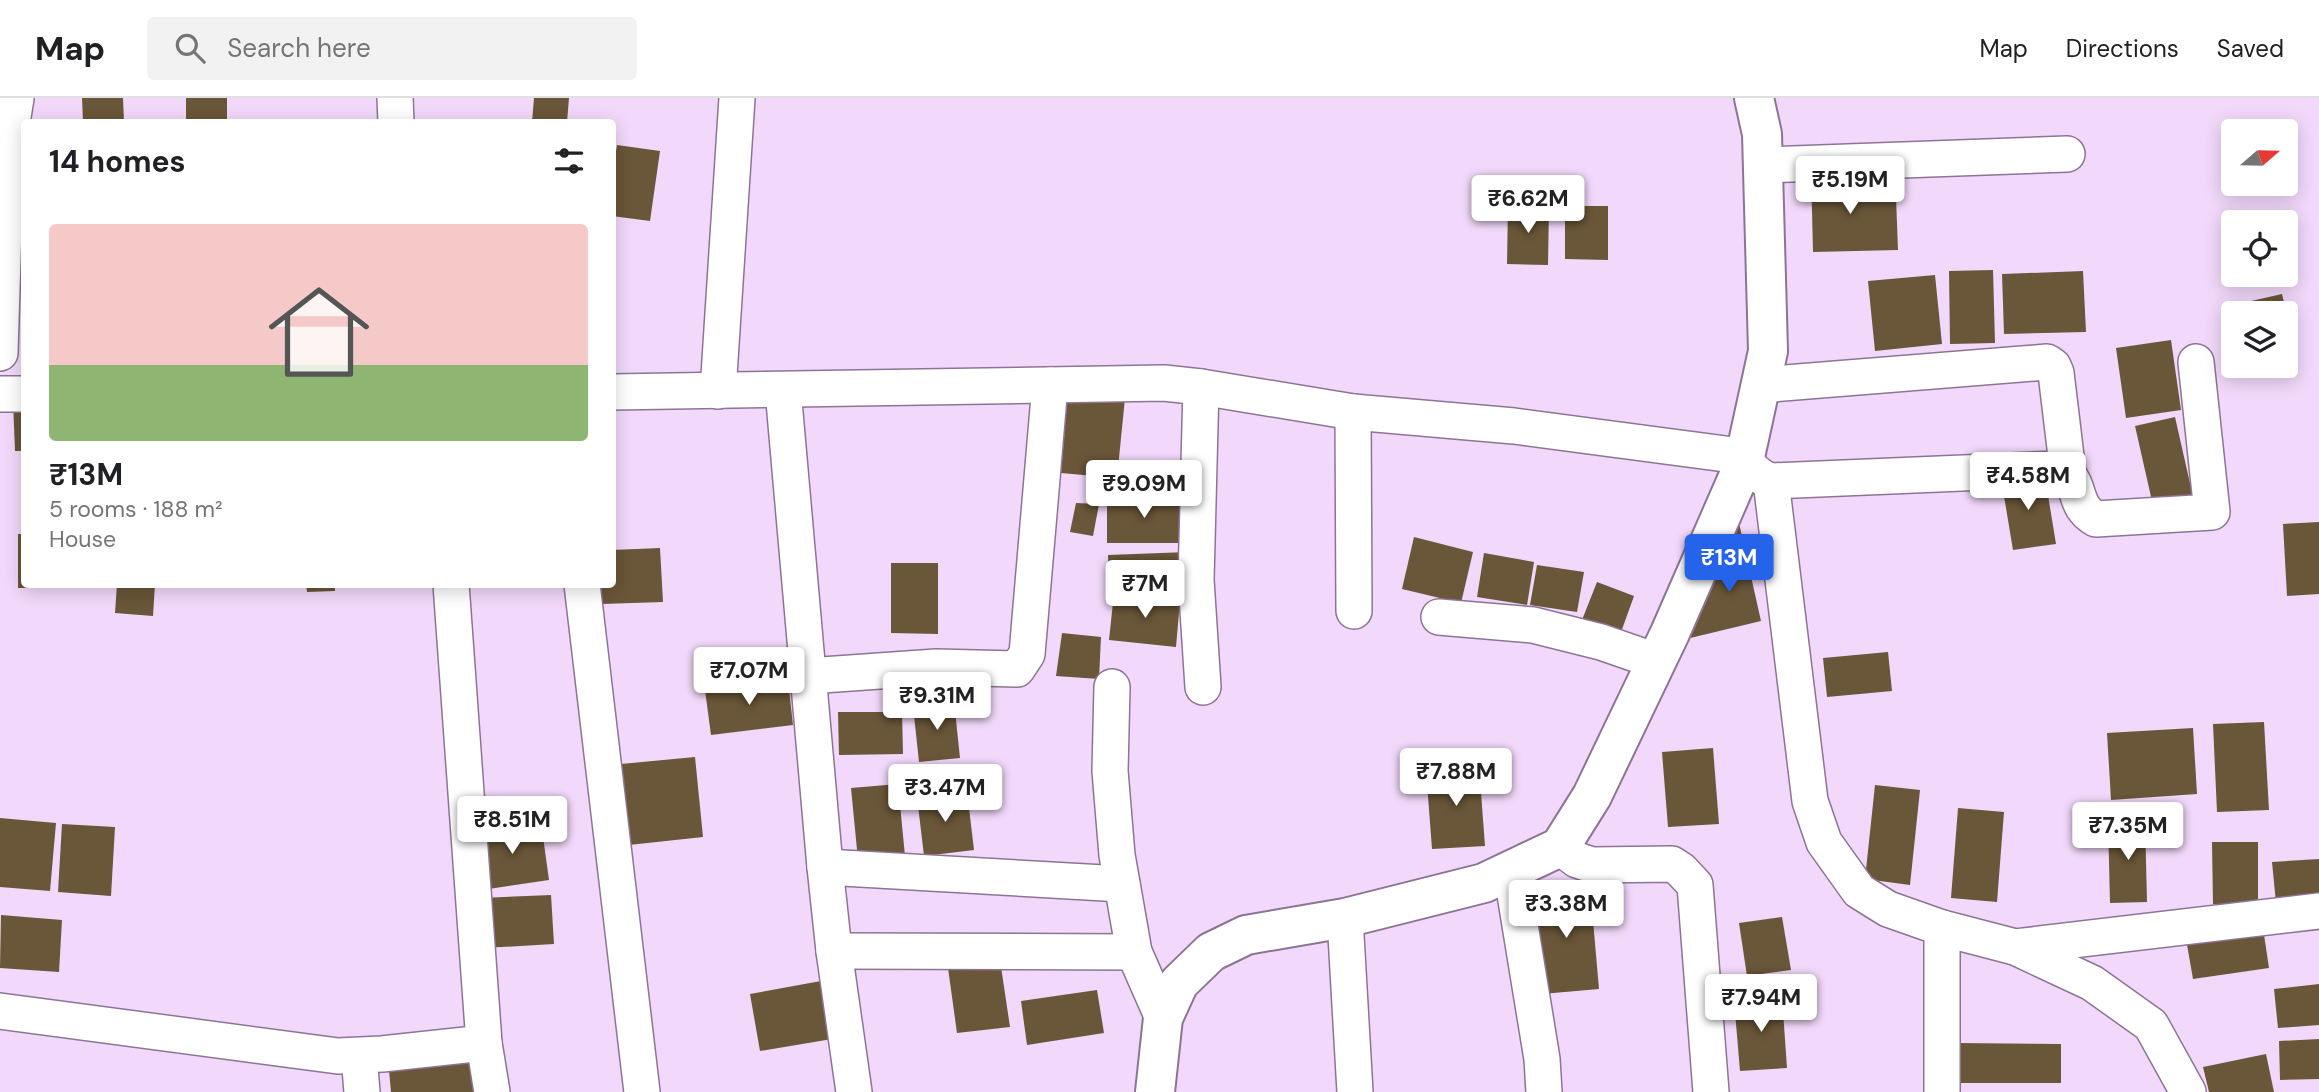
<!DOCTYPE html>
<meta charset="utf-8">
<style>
body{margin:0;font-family:"DM Sans",sans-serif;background:#f2f2f2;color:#202124;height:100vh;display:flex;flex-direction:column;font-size:26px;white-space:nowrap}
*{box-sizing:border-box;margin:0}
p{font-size:23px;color:#757577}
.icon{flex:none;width:38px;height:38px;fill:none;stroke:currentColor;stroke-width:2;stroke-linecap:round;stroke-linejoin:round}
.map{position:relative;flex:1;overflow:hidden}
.drawer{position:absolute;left:21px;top:21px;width:595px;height:469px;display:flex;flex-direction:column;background:#fff;border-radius:7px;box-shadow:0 4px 18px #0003}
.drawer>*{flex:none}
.needle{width:46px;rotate:70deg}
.buttons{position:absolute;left:2221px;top:21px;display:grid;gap:14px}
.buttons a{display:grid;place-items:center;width:77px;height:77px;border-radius:7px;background:#fff;box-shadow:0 4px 18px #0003;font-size:35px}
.price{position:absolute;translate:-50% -60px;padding:0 16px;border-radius:7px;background:#fff;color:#222;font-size:23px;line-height:46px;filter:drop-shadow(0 2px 4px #0008)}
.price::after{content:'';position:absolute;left:50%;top:42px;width:21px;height:16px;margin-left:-10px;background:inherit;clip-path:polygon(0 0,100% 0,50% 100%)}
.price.on{background:#2563eb;color:#fff}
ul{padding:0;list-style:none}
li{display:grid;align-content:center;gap:14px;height:371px;padding:0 28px}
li+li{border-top:2px solid #e0e0e0}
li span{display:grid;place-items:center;height:217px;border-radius:7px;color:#555}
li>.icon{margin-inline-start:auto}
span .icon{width:126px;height:126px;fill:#fffc;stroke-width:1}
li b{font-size:30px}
h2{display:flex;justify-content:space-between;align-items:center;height:84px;padding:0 28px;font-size:30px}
header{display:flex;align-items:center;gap:42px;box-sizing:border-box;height:98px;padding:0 35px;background:#fff;border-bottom:2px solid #e0e0e0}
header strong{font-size:33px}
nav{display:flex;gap:38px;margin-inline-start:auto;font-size:24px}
.search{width:490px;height:63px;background:#f2f2f2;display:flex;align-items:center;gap:18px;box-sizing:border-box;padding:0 24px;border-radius:7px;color:#757577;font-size:26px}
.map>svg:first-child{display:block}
.building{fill:#6a5638}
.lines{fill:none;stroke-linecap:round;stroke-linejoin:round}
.street-casing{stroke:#8c7594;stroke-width:38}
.secondary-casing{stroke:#8c7594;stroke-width:42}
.street{stroke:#fff;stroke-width:35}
.secondary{stroke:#fff;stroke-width:38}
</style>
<header>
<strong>Map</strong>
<div class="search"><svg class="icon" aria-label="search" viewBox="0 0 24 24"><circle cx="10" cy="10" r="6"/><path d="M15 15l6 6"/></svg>Search here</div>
<nav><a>Map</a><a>Directions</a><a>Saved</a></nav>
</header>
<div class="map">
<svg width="2319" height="994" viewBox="0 0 2319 994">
<rect width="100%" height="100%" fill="#f2d9fb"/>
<g class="building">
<polygon points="82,0 123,0 124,24 83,24"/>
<rect x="186" y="0" width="41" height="24"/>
<polygon points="534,0 569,0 567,24 532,24"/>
<polygon points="617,47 660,53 650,123 612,118 612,77"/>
<polygon points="1850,70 1851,100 1896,99 1898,152 1813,154 1811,71"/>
<polygon points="1508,106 1549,107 1548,167 1507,166"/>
<polygon points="1565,108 1608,108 1608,162 1565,161"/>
<polygon points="1993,172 1995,245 1950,246 1949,173"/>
<polygon points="2083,173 2086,234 2004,236 2002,176"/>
<polygon points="1935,177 1942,246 1875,253 1868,183"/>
<polygon points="2282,196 2293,241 2286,243 2286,215 2231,215 2229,208"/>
<polygon points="2171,242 2181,312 2126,320 2116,250"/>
<polygon points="1068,294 1125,300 1117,380 1061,375"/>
<polygon points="24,302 24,353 15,353 13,303"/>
<polygon points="2175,319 2194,403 2154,412 2135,328"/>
<rect x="21" y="362" width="3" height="51"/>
<polygon points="2045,379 2056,446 2013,452 2001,380"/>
<rect x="1107" y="399" width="73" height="46"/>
<polygon points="1076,405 1099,406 1093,438 1070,434"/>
<polygon points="2319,424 2319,496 2287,498 2283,426"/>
<polygon points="1739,425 1761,523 1686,541"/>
<polygon points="18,436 24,436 24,486 74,486 74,490 18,490"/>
<polygon points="1414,439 1473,454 1461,505 1402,491"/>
<polygon points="660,450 663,504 602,506 601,486 612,486 612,452"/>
<polygon points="1188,454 1189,487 1109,489 1108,457"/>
<polygon points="1484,455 1534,464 1527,507 1477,499"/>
<polygon points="891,465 938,465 938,536 891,535"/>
<polygon points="1537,467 1584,474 1577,514 1530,507"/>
<polygon points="1597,484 1634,498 1620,537 1582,522"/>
<polygon points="117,486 155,486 153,518 115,515"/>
<polygon points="306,486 335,486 335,493 307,494"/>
<polygon points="1114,495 1180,503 1176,549 1109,542"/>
<polygon points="1062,535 1101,539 1099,581 1056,578"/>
<polygon points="1888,554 1892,593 1827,599 1823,560"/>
<polygon points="788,582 793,627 711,637 705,592"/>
<polygon points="954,603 960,660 919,664 913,608"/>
<polygon points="838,614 902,614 903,656 839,657"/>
<polygon points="2264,624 2269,712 2217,714 2213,626"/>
<polygon points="2193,630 2197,696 2111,702 2107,635"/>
<polygon points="1713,650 1719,726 1668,729 1662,654"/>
<polygon points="695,659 703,739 629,747 621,666"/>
<polygon points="1479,668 1485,748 1432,751 1426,672"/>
<polygon points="898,686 905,758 858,762 851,690"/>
<polygon points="1875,687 1920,692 1910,787 1865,781"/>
<polygon points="967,693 974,752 924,758 917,699"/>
<polygon points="1958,710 2004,714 1997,804 1951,800"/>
<polygon points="0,720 56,725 50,793 0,789"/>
<polygon points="2145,722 2147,804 2110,805 2108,723"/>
<polygon points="541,724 549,782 482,792 474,734"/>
<polygon points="62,726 115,729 111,798 58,794"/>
<polygon points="2212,744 2258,744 2258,806 2213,806"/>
<polygon points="2319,761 2319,802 2276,805 2272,764"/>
<polygon points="1590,788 1599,891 1542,896 1532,793"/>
<polygon points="551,797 554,846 484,850 481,800"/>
<polygon points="1,817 62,822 59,874 0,870"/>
<polygon points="1782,819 1791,872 1747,878 1739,825"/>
<polygon points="2263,830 2269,870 2193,881 2186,841"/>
<polygon points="1000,862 1010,929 957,935 948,870"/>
<polygon points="821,883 832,941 760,953 750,896"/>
<polygon points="2319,886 2319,927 2278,930 2274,891"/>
<polygon points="1097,892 1104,935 1027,947 1021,903"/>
<polygon points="1782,899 1787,970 1740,973 1734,902"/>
<polygon points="2319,941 2319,981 2280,982 2279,943"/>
<polygon points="1955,945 2061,946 2061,985 1955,985"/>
<polygon points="476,953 480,994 391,994 388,962"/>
<polygon points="2266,956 2274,994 2209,994 2203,969"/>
</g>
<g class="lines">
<defs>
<g id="street">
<polyline points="395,0 396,24"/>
<polyline points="1763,67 2067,56"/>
<polyline points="0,255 6,63 16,0"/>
<polyline points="1760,287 2047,264 2053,268 2056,275 2068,375"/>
<polyline points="1201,289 1196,482 1203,589"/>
<polyline points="783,292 825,769 834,853 854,994"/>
<polyline points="718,293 737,0"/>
<path d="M612 294 1164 285 1201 289 1353 314 1514 328 1733 357C1748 362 1753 378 1771 383L2058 371C2084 381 2070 407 2096 421L2212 414 2196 264"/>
<polyline points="0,296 24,296"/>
<polyline points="1353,314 1354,513"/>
<polyline points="1771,383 1810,703 1824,744 1859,793 1888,811 1942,830 2015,849 2092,885 2151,927 2188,994"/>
<polyline points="582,486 642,994"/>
<polyline points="1439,519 1533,527 1601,544 1656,563"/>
<polyline points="808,578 936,569 1017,571 1027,556 1050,287"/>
<polyline points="1112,589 1110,673 1117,757 1134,854 1163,920"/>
<polyline points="1560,749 1577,762 1592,767 1672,766 1681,772 1695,787 1711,994"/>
<polyline points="825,769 1122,786"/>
<polyline points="1511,772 1542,961 1544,994"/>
<polyline points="1345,820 1355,994"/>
<polyline points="1942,830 1942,994"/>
<polyline points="2015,849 2319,813"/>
<polyline points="834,853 1134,854"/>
<polyline points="0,913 338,958 382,956 484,945 451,486"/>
<polyline points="484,945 492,994"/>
<polyline points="359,958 362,994"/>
</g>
<polyline id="secondary" points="1155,994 1163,920 1179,885 1211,854 1246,837 1345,820 1484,785 1560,749 1592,698 1670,535 1743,368 1768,253 1762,36 1754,0"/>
</defs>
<use href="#street" class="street-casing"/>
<use href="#secondary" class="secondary-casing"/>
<use href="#street" class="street"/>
<use href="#secondary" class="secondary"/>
</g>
</svg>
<div class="buttons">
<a><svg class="needle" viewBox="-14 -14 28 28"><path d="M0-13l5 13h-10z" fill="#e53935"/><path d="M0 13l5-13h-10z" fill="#757577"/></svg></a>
<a><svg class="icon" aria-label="locate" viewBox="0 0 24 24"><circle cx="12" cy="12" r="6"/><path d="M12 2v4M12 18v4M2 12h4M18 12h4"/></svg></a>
<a><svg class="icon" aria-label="layers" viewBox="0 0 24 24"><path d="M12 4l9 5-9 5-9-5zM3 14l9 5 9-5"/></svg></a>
</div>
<b class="price" style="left:1850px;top:118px">₹5.19M</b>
<b class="price" style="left:1528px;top:137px">₹6.62M</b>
<b class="price" style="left:2028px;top:414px">₹4.58M</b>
<b class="price" style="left:1144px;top:422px">₹9.09M</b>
<b class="price on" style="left:1729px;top:496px">₹13M</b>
<b class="price" style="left:1145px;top:522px">₹7M</b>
<b class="price" style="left:749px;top:609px">₹7.07M</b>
<b class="price" style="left:937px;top:634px">₹9.31M</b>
<b class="price" style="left:1456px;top:710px">₹7.88M</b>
<b class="price" style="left:945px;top:726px">₹3.47M</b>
<b class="price" style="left:512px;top:758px">₹8.51M</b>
<b class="price" style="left:2128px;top:764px">₹7.35M</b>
<b class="price" style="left:1566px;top:842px">₹3.38M</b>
<b class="price" style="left:1761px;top:936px">₹7.94M</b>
<section class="drawer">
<h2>14 homes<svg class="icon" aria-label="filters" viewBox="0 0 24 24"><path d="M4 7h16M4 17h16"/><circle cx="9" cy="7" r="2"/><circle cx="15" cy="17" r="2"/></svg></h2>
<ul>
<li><span style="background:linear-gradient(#f6c9c9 65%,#8fb573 0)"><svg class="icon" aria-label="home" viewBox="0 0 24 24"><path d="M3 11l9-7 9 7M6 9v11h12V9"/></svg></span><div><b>₹13M</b><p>5 rooms · 188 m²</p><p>House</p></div></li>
</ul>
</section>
</div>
